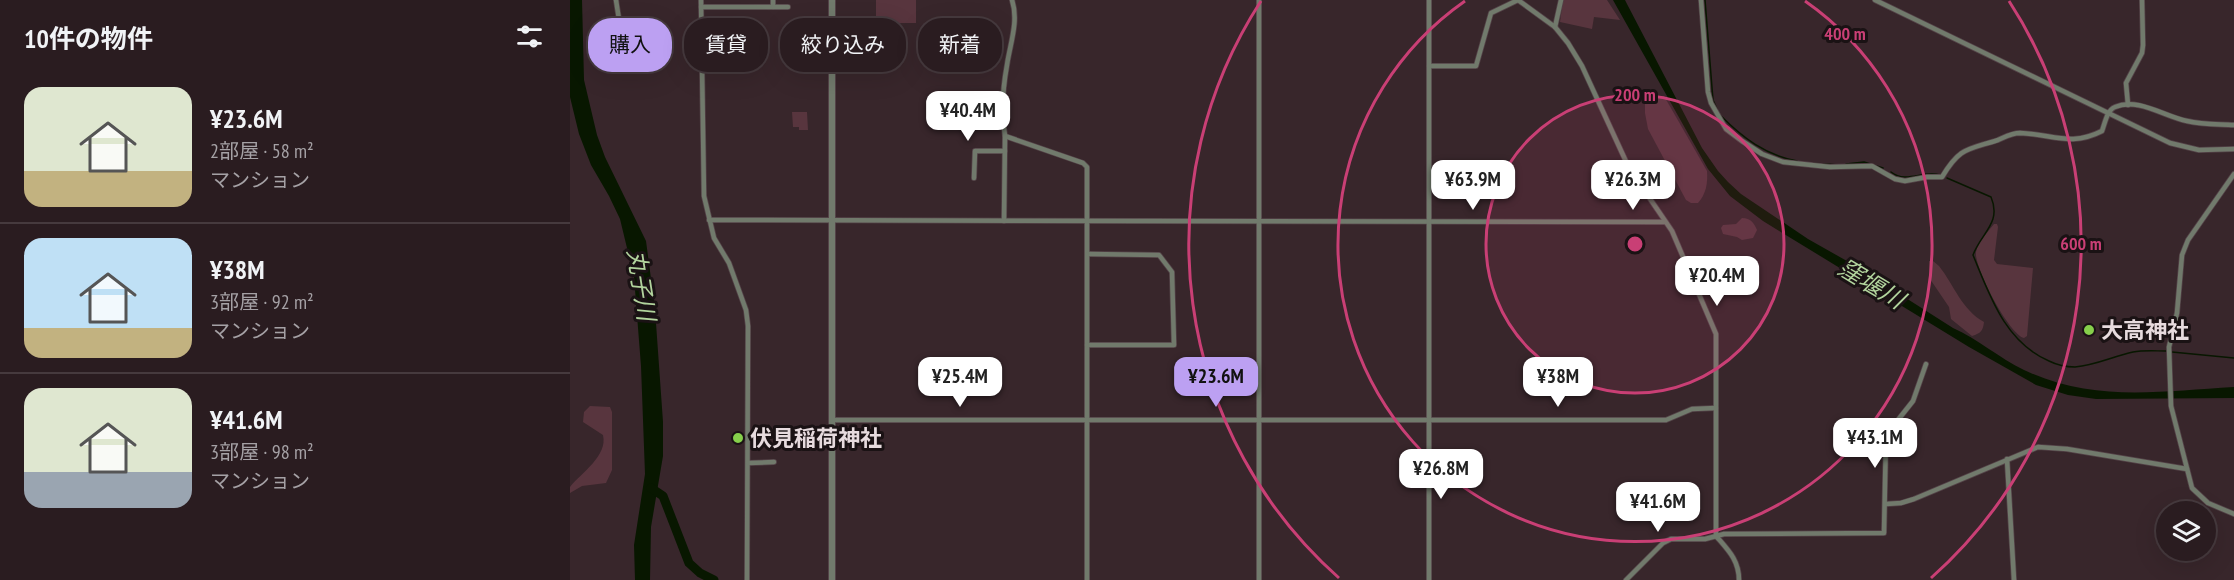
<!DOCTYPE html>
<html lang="ja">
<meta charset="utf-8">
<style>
body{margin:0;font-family:"PT Sans Narrow","Noto Sans JP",sans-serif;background:#322529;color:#f1f3f6;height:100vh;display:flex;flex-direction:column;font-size:22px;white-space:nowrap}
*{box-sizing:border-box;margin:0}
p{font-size:20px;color:#a5a1a5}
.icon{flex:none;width:33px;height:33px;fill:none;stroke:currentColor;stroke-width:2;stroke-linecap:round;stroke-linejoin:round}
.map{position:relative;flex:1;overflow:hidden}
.details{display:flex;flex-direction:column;background:#2a1c20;width:570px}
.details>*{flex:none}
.banner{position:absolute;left:18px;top:18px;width:570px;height:54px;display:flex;gap:12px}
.fabs{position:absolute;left:1586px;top:501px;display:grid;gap:12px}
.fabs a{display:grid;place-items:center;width:60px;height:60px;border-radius:50%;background:#2a1c20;box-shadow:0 6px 24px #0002,0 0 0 2px #463a3e;font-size:30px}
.price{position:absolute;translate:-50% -51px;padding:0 14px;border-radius:12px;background:#fff;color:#222;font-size:20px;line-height:39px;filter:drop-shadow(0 2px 3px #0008)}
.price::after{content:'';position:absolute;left:50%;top:36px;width:18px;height:14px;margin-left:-9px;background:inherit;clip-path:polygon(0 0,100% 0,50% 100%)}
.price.current{background:#bca0f2;color:#111}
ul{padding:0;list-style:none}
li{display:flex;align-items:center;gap:18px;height:150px;padding:0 24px}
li+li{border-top:2px solid #463a3e}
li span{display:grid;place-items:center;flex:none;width:168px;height:120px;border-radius:18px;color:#555}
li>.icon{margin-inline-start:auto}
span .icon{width:72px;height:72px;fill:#fffc;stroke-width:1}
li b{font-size:26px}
h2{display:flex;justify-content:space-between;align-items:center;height:72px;padding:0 24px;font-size:26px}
.chip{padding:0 21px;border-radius:24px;background:#2a1c20;box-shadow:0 6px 24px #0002,0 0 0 2px #463a3e;font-size:21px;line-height:54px}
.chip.current{background:#bca0f2;color:#111}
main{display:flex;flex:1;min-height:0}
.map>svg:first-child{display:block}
.green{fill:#58353e}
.water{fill:#081700}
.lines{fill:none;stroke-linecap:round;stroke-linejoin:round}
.stream{stroke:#081700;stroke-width:1.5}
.river{stroke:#081700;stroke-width:9}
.minor-casing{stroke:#544348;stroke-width:6}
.tertiary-casing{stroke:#544348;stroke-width:8}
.minor{stroke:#717a6c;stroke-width:4.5}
.tertiary{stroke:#717a6c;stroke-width:6}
.ring{fill:none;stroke:#c93f75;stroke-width:3}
.poi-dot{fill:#86cf4b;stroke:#1a1214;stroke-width:2}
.labels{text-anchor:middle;stroke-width:6;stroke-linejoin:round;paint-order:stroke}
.poi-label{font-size:22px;font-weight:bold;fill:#e7dbde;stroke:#1a1214;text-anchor:start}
.water-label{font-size:24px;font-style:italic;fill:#b2d49d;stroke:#1a1214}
.centre{fill:#c93f75;stroke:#1a1214;stroke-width:3}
.ring-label{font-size:18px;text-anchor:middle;font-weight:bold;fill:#c93f75;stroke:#1a1214;stroke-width:6;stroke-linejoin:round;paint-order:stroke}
</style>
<main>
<section class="details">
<h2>10件の物件<svg class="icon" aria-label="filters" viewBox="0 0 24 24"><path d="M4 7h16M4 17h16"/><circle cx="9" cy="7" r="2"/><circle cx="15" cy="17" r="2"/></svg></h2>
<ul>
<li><span style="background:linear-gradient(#dfe7d0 70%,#c2b280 0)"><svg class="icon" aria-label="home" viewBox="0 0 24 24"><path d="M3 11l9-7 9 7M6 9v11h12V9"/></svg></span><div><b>¥23.6M</b><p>2部屋 · 58 m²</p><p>マンション</p></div></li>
<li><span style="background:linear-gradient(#bfe0f5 75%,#c2b280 0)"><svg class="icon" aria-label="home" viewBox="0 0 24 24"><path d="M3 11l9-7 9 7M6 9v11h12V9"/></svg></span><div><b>¥38M</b><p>3部屋 · 92 m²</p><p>マンション</p></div></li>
<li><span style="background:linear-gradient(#dfe7d0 70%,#9aa5b1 0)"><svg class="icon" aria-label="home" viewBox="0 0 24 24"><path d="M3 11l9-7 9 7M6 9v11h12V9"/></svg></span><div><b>¥41.6M</b><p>3部屋 · 98 m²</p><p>マンション</p></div></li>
</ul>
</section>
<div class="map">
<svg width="1664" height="580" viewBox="0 0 1664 580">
<rect width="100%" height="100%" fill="#38262b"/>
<g class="green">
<rect x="306" y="0" width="40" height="23"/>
<polygon points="993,0 1037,0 1050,20 1024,17 1022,29 990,22"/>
<path d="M1082 96H1094L1137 171C1138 183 1136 194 1128 203H1121L1116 200 1078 129 1075 113V103Z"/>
<polygon points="222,112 237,112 238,130 229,130 229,127 223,127"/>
<path d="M1172 218C1181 218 1184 223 1187 230L1183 238 1172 240 1167 237 1153 234 1151 228 1153 225 1166 224Z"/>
<path d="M1424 224H1427L1428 227 1424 260 1427 264 1463 268 1457 336 1454 338C1439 334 1404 268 1406 252 1408 242 1418 232 1424 224Z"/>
<path d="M1359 261H1363L1369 266C1384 285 1392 310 1414 322 1413 331 1411 333 1402 336L1381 319 1379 307 1360 279Z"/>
<path d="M20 406 40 407 42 412V470L36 483 12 486 0 493V487C11 473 38 456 33 435L13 422 14 412Z"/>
</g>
<g class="water">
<polygon points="0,0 12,0 14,80 27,135 35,157 76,241 85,309 93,422 93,456 81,527 80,580 65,580 64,545 75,474 71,366 64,277 50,219 39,196 21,165 9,134 0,97"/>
<path d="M1043 0H1055L1057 4 1132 148 1148 171 1158 182 1171 194 1238 239 1284 265 1383 328C1408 339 1429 358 1454 370 1524 403 1590 391 1664 387V398L1526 399 1498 395 1466 385 1399 347 1193 221 1160 196 1138 169Z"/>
</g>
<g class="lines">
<g class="stream">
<polyline points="1135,0 1143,100 1147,109"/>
<path d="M1150 115C1173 138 1195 155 1227 161"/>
<polyline points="1240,163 1269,165"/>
<polyline points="1276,164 1294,162 1313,168"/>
<path d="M1321 172C1337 184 1352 170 1370 175"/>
<path d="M1377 178 1421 197C1432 223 1411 233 1403 255 1420 296 1435 342 1479 361 1487 365 1496 367 1505 367 1526 365 1544 356 1563 352 1574 350 1585 351 1596 351"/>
<polyline points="1602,352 1664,358"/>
</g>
<polyline class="river" points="81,488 93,496 119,563 130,573 144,580"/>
<defs>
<g id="minor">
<polyline points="46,0 50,26"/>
<polyline points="131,0 134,196 144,238 159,263 176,310 178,326 177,580"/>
<polyline points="689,0 689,580"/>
<path d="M948 0 985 27 998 43 1012 66 1059 168 1102 231 1146 334V536C1158 550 1169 560 1169 580"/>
<path d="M1131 0 1138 92 1141 103 1156 129 1172 141 1192 154 1213 162 1260 167 1302 166 1325 179 1335 181 1357 177H1372C1390 147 1397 150 1428 140 1435 137 1442 133 1450 133 1482 134 1501 147 1532 131 1535 123 1537 110 1545 107 1568 97 1595 117 1617 121 1633 125 1649 124 1664 125"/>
<polyline points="1305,0 1600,143 1629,150 1664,149"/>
<polyline points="131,7 203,7 203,0"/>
<polyline points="203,7 218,7"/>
<polyline points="132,23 166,23"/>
<polyline points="985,27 991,0"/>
<polyline points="859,66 906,66 921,13 948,0"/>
<polyline points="1558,105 1556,83 1572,53 1573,45 1572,0"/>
<polyline points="435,136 513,163 517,167 517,580"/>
<polyline points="1664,174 1618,240 1612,255 1607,313 1599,347 1601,406 1622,488 1638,503 1664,514"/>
<polyline points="404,178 405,151 435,151"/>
<polyline points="139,220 1095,222"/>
<path d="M434 221 435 136C431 113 433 87 437 65 440 44 449 21 442 0"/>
<polyline points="517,345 604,345 602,272 589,255 518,254"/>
<polyline points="262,420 1096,420 1122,409 1146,408"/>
<polyline points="1437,459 1444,580"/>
<polyline points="178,463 204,462"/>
<polyline points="1316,504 1331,503 1344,499 1468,447 1497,449 1617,469"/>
<polyline points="859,580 859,0"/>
<polyline points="1056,580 1093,543 1101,539 1135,539 1154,534 1314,533 1316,435 1343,401 1356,364"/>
</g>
<polyline id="tertiary" points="262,580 262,0"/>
</defs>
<use href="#minor" class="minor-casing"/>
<use href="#tertiary" class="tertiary-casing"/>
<use href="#minor" class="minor"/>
<use href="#tertiary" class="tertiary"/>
</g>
<circle cx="1065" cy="244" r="149" fill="#c93f75" fill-opacity=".12"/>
<g class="ring">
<circle cx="1065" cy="244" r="149"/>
<path d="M1235 1A297 297 0 1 1 895 1"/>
<path d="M769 578A446 446 0 0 1 691 1M1439 1A446 446 0 0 1 1361 578"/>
</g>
<g class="poi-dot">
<circle cx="1519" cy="330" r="6"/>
<circle cx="168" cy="438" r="6"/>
</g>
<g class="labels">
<g class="poi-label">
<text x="1531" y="338">大高神社</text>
<text x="180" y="446">伏見稲荷神社</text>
</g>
<g class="water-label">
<text transform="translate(1301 284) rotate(31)" y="8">窪堰川</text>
<text transform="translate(71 285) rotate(81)" y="8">丸子川</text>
</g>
</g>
<circle cx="1065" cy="244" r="9" class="centre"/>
<g class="ring-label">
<text x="1275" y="40">400 m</text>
<text x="1065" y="101">200 m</text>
<text x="1511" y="250">600 m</text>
</g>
</svg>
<div class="fabs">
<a><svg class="icon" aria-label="layers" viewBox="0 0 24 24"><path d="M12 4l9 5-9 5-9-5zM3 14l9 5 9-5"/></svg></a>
</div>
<b class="price" style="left:398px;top:142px">¥40.4M</b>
<b class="price" style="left:903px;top:211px">¥63.9M</b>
<b class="price" style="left:1063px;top:211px">¥26.3M</b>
<b class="price" style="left:1147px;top:307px">¥20.4M</b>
<b class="price" style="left:390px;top:408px">¥25.4M</b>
<b class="price current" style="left:646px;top:408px">¥23.6M</b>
<b class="price" style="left:988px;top:408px">¥38M</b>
<b class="price" style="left:1305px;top:469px">¥43.1M</b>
<b class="price" style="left:871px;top:500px">¥26.8M</b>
<b class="price" style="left:1088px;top:533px">¥41.6M</b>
<div class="banner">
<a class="chip current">購入</a>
<a class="chip">賃貸</a>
<a class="chip">絞り込み</a>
<a class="chip">新着</a>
</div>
</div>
</main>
